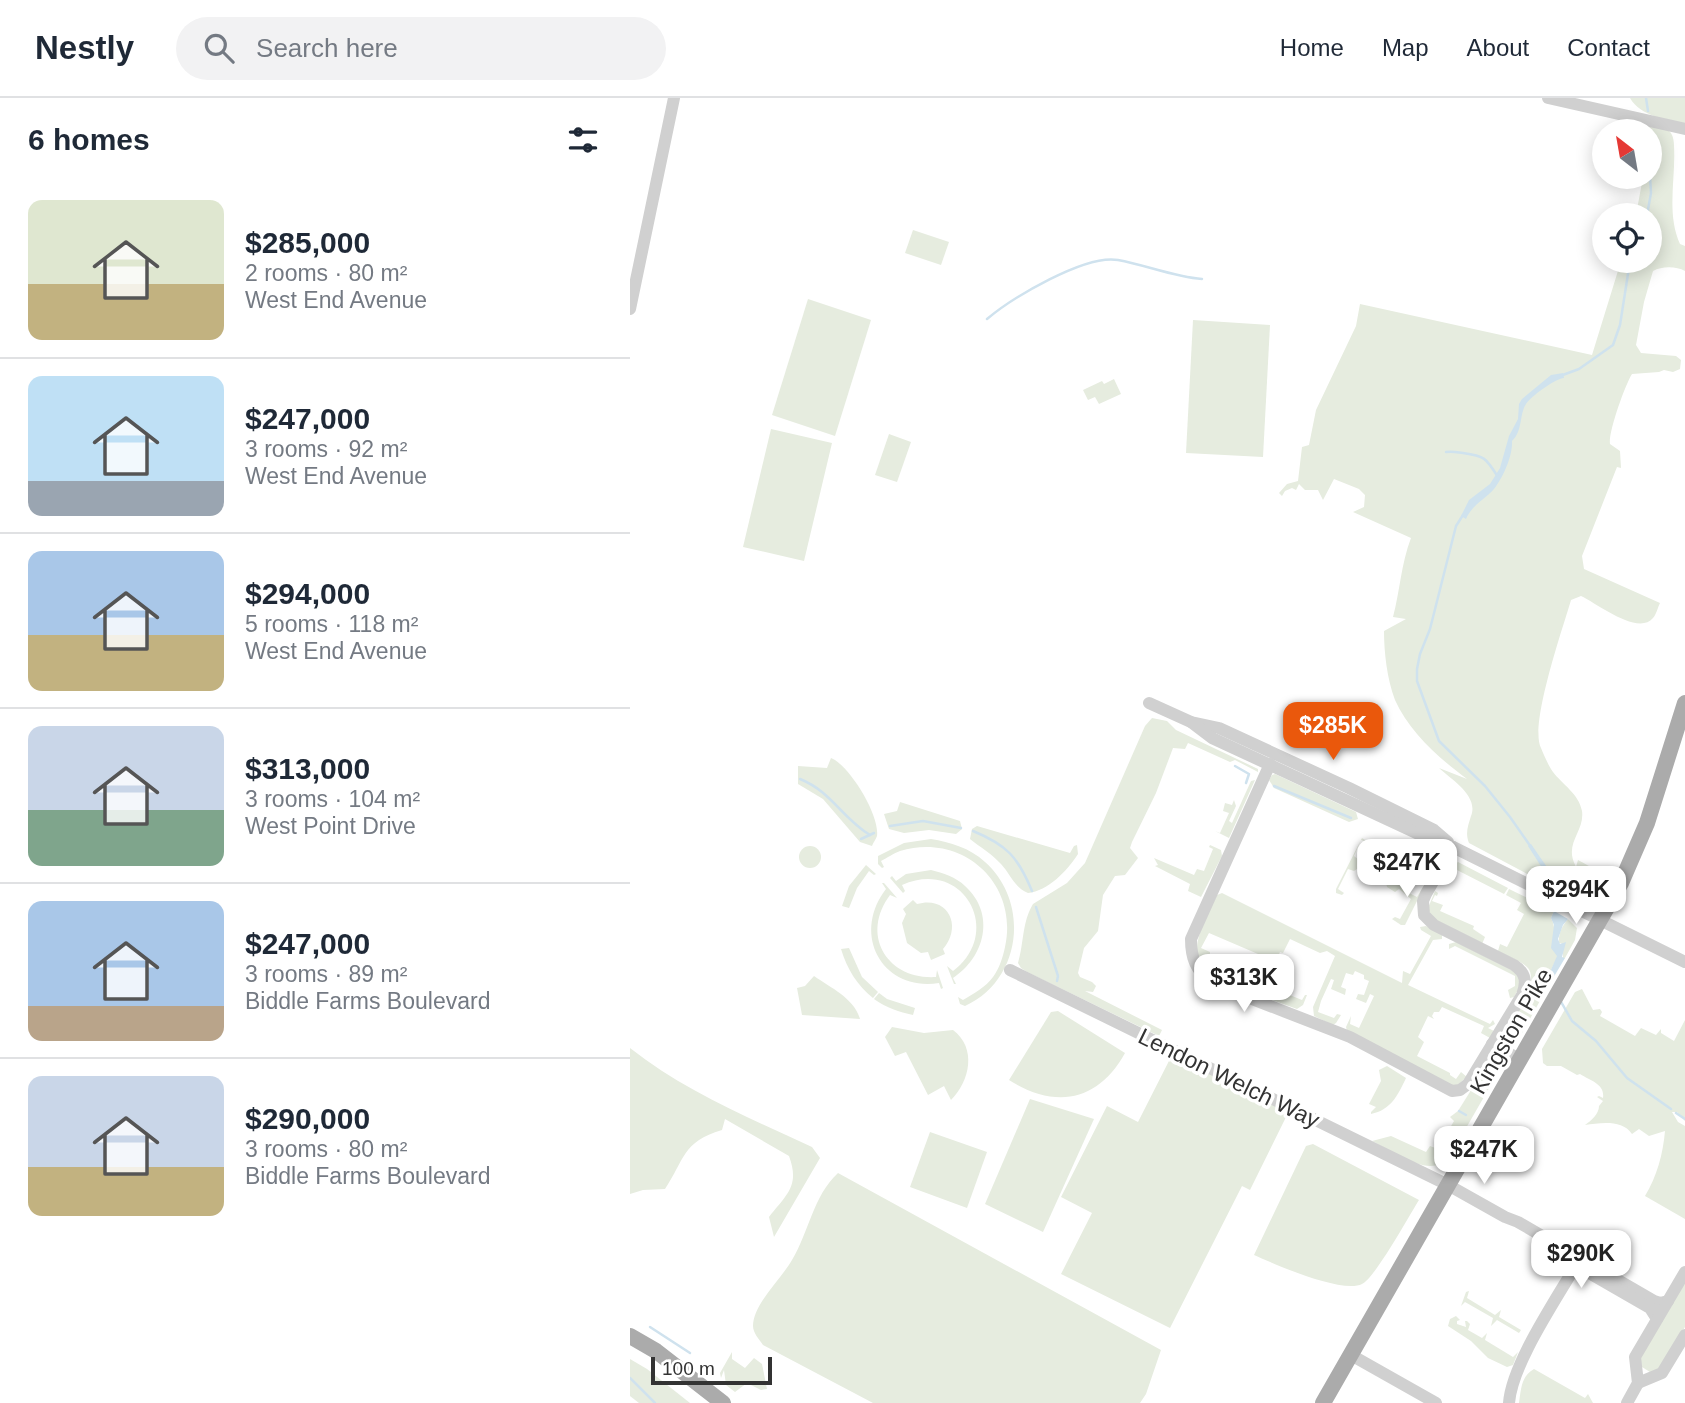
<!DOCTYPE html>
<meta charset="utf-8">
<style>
body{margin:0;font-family:Arial,sans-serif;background:#f2f2f3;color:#1f2937;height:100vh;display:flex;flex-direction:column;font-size:26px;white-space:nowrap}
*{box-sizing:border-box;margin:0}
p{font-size:23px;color:#747a83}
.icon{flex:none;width:38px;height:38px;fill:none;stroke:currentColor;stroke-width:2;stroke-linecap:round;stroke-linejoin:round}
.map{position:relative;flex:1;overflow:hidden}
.sheet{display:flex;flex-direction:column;background:#fff;width:630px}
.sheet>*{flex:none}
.needle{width:46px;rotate:329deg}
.buttons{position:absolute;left:962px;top:21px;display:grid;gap:14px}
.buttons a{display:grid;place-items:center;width:70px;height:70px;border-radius:50%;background:#fff;box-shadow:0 4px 18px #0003;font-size:35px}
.scale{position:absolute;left:21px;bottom:18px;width:121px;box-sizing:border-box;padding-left:7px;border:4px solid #333;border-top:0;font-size:19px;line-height:24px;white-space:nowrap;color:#333;-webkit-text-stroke:5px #fff;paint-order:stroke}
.price{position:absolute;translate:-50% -60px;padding:0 16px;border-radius:14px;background:#fff;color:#222;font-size:23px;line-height:46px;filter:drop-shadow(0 2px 4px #0008)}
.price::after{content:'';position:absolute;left:50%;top:42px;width:21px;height:16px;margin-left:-10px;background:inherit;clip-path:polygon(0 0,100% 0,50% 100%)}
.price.active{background:#ea580c;color:#fff}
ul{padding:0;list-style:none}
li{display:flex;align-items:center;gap:21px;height:175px;padding:0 28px}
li+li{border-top:2px solid #e0e1e3}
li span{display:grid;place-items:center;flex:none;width:196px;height:140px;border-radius:14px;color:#555}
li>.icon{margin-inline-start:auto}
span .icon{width:84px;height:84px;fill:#fffc;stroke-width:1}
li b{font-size:30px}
h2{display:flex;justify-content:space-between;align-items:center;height:84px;padding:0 28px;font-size:30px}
header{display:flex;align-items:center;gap:42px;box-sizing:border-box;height:98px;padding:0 35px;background:#fff;border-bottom:2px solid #e0e1e3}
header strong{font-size:33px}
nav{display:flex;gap:38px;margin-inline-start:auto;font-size:24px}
.search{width:490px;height:63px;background:#f2f2f3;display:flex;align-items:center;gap:18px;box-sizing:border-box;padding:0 24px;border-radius:38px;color:#747a83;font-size:26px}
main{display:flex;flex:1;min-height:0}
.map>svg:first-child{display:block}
.green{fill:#e6ecdf}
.water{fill:#cfe2ee}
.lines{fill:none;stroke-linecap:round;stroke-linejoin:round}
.stream{stroke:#cfe2ee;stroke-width:2.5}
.minor{stroke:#d0d0d0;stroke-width:12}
.major{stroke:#ababab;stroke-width:16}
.labels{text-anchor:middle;stroke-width:7;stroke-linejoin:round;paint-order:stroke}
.street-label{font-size:23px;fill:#333;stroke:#fff}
</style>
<header>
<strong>Nestly</strong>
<div class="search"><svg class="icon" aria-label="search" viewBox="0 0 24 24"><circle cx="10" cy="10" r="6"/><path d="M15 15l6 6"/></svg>Search here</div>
<nav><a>Home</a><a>Map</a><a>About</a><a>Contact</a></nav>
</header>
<main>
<section class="sheet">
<h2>6 homes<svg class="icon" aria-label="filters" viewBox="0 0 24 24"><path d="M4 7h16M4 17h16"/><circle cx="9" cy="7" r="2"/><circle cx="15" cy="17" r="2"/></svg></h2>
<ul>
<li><span style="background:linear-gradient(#dfe7d0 60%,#c2b280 0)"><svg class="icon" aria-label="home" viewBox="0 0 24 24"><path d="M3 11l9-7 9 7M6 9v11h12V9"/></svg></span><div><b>$285,000</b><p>2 rooms · 80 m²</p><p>West End Avenue</p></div></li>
<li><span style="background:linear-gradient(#bfe0f5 75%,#9aa5b1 0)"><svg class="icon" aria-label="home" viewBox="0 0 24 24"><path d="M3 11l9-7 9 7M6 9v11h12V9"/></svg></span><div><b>$247,000</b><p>3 rooms · 92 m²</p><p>West End Avenue</p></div></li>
<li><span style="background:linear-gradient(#a9c7e8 60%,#c2b280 0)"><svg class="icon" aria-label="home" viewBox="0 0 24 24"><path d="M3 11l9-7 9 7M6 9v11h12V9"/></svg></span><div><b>$294,000</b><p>5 rooms · 118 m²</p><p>West End Avenue</p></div></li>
<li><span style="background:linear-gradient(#c9d6e8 60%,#7fa58c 0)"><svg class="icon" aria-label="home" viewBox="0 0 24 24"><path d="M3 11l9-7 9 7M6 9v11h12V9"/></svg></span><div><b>$313,000</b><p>3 rooms · 104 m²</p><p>West Point Drive</p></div></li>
<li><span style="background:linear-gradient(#a9c7e8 75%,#b9a48a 0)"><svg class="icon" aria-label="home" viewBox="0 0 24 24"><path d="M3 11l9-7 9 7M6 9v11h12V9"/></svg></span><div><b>$247,000</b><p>3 rooms · 89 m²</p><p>Biddle Farms Boulevard</p></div></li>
<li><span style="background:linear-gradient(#c9d6e8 65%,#c2b280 0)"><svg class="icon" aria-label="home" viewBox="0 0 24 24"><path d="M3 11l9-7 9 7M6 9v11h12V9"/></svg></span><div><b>$290,000</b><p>3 rooms · 80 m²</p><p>Biddle Farms Boulevard</p></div></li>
</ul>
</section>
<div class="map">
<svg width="1055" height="1305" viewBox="0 0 1055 1305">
<rect width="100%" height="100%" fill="#fff"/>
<g class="green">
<path d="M1000 0H1055V26C1037 22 1010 18 1000 0Z"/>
<path d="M1002 26C1013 26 1030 26 1039 33 1043 36 1044 43 1044 48 1046 80 1036 115 1050 146L1055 148V173C1046 168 1032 168 1023 173L1014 204 1006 247 1011 255 1046 258 1051 262 1050 271 1043 274 1034 272 1029 274 1002 276C995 287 978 335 980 346L990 353 991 370 987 369 952 458 954 471 1030 505C1028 509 1026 517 1023 520 1008 538 968 506 951 498L941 502C933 530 899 627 911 650 914 657 918 667 923 674 932 686 949 696 952 713 955 734 933 745 946 769L948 762 979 779 964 798H938L916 783 920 788 839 745C835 735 838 728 841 718 849 698 822 682 809 670L837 681C810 661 779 634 765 602 757 581 754 554 754 533L776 521 763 519C770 493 771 466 781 440L723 414 734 409 735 397 729 391 704 381 693 402 688 392H675L669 386 666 392 662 390 655 393 652 398 649 395 657 386 668 383 672 349 679 347 686 312 726 228 730 206 962 257 991 163H1020V117H1006L1013 79H1020V33H1013Z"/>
<polygon points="283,132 319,144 311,167 275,155"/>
<polygon points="178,201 241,222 205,338 142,317"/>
<polygon points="563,222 640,227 633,359 556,355"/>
<polygon points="484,281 491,296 469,306 465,299 458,302 453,292 472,283 474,286"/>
<polygon points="141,331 202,345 174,463 113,449"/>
<polygon points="259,336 281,344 267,384 245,377"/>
<path d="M522 620 537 623 546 632 628 671V674L605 662 600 664 558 645 555 651 543 650 526 695 502 744 500 750 508 760 495 777 485 778 473 797 468 833 454 850 448 875 450 879 462 884 466 888 463 894 455 893 532 932 529 938 397 874 391 870 388 865C394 845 392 824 403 806L437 785 455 765 515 628Z"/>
<path d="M201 660C219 667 250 717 247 738 246 741 243 745 242 748L230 744 193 701 168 686V668L197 670Z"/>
<polygon points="645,676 726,714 728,721 719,724 644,690 639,682 642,677"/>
<polygon points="625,682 599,740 585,733 590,735 599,715 593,713 595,705 602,707 604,702 606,708 599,723 602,725 621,683"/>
<polygon points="270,704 330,723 332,731 326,736 299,732 274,735 259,731 254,716 267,713"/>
<path d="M347 728 440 755 444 748 447 747 448 756C437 773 418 793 398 795 384 789 381 777 371 766 362 756 350 749 340 741L342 731Z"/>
<polygon points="732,740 738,744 731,742 724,758 729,762 727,768 734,772 738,767 742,774 774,789 775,793 787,799 800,777 775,827 771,827 762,821 765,819 770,821 781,801 769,791 765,794 757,789 756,785 748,782 745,783 735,778 735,775 727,771 724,773 718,771 708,791 714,795 712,797 706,795 706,791"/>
<path d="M301 741C320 744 340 750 355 764 401 805 391 883 335 908L330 906 328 899 333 902C343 896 356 889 363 879 369 871 373 859 375 849 389 786 333 734 270 753 264 755 257 760 251 763L254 769 252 770 248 766V758L274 745Z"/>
<polygon points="580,747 591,752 592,758 571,799 558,793 560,786 525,768 528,767 524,760 564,777 567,771 574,773 583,751 579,749"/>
<circle cx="180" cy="759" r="11"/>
<polygon points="828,764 878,790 874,796 825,771 819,781 817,779 820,770"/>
<polygon points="236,767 246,776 244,777 239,773 227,790 219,810 212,808 219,788"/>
<path d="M301 772C313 775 326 779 335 788 366 816 355 859 323 880L326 886H324L317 868 323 873C375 834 333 759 272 787L275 793 273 795 260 780 262 778 266 783 276 776Z"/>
<path d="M252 785H254L267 800 260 797C230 837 257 882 306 879L307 872 313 890 311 891 309 885C252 894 221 836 256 791Z"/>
<path d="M879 791 924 813 921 820C929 835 918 840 928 858L920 874 921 880H915L916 892 891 937C887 942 881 945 875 944L873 937C882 923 910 885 898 870 891 862 877 859 868 853L870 846 877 849 894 816 887 812 891 805 876 797Z"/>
<polygon points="805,793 808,795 807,798 805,797 802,803 813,807 810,813 844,828 843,831 855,839 852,846 802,821 798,810"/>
<path d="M592 795 772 885 773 873 780 876 801 838 791 832 790 829 796 828 812 837V841L803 842 778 887 860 926 863 922 865 926 858 930 864 933 860 940 851 935 854 928 812 909 809 914H804L802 918 804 921 798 918 788 939 794 944 787 958 820 975V977L826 981 831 974 837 979 825 989 717 933 716 929 721 918 720 926 729 930 744 898 740 896 736 905 726 901 728 896 734 897 739 883 734 881V877L725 873 723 877 716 875 711 889 716 891 715 897 701 891 704 882 701 881 691 903 688 914 704 920 707 916 711 917 706 925 703 927 684 918 683 909 705 858 697 853 690 855 660 841 653 855 650 854 639 880 641 883 640 889 672 902 675 897H677L673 907 667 911 623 895 622 889 624 886 632 887 642 862 579 835 571 850 580 854 579 866 583 871 614 885 609 889C600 886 590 883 582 878 551 859 576 821 587 797Z"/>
<path d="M283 802 287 806C318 797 333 828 313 851L315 856 301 862 298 854 291 855 277 845 272 825 276 816 273 811Z"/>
<path d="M938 821 947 830 945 842 935 860 933 861V846L929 845C928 835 933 827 938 821Z"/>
<polygon points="826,844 889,876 892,884 884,899 880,900 878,892 885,888 885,878 825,848 819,851 819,846"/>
<path d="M219 850 232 879 248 894 243 900C227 887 217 871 211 851Z"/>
<path d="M184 878C201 890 224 900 230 921L172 917 167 890 175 888Z"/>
<path d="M952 891 963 912 970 911 972 914 970 918 1005 938 1011 930 1026 937 1031 931V935L1044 943 1055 922V1023L1047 1014H1042L1048 1024 1055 1028V1121L1015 1098C1027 1078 1033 1056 1035 1033L1019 1038 1009 1031 1002 1036C992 1021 970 1025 955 1027 961 1023 969 1016 969 1008L973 1003 967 999 969 998 973 1000C975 986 961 983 950 976L947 977 931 968H917L913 965 912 951 945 894Z"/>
<path d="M249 895 257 901 285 910 283 917C269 914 257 910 244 901Z"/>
<path d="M428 913 495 955C468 1004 425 1011 379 982L421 914Z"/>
<path d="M262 929 294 935 323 932C347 950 340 983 321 1002L314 988 298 997 276 954 265 958 255 939Z"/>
<path d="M0 950C54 993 120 1020 182 1049L190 1060 144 1139 139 1119C157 1096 170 1088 159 1058L95 1021 92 1032C52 1044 55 1061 35 1091L13 1092 0 1096Z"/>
<polygon points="543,955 659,1013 620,1092 612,1088 540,1230 431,1176 462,1115 431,1099 477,1008 508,1024"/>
<path d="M863 957H867L873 961 870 971 820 1058C802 1083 765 1054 742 1043L761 1038 796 1054 800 1048 808 1051 824 1023 820 1019 828 1013Z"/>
<path d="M757 968 776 980C768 997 761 1012 741 1016V1014L746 1009 739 1006 751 983 749 972Z"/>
<polygon points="400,1001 464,1021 413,1134 355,1106"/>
<polygon points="300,1034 357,1054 337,1110 280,1089"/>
<path d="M683 1046 789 1102C779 1118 745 1180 732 1186 712 1196 644 1166 624 1157L676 1048Z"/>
<path d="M208 1075 531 1252 516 1296 510 1305H243L133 1247C129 1241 123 1235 123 1228 123 1206 152 1180 162 1162 179 1134 183 1098 208 1075Z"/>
<polygon points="1055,1178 1055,1229 1030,1271 1020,1274 1012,1269 1009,1256"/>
<polygon points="839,1193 837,1200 865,1217 871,1212 869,1219 891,1232 889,1235 867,1222 861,1228 863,1220 835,1204 831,1208 836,1194"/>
<polygon points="826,1218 830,1222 827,1223 827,1226 836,1229 835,1223 837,1223 840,1226 838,1232 852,1240 857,1235 855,1242 883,1259 888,1254 883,1267 877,1269 858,1260 841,1243 818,1228 820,1221"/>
<polygon points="102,1254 102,1261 115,1270 124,1260 132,1266 137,1291 131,1292 117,1285 105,1294 96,1287 94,1272 91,1280 90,1275"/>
<polygon points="0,1261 17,1271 60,1305 9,1305 0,1298"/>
<path d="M904 1271 955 1300 958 1296 963 1305H889C891 1292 891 1278 904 1271Z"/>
</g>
<g class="water">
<path d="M933 275 934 280C925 281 901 298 896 306 889 317 893 333 882 343 883 357 873 380 864 391 854 402 842 407 836 421L831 418 839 402 860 386 870 370 879 338 888 321 889 306 892 301 921 277Z"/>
<polygon points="901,746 921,775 925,773 927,775 937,798 920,788 916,782 916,776 898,748"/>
<polygon points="924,813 938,821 933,827 928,841 930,846 936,844 932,859 935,860 916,892 915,880 918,878 921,880 920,874 927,858 921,850 924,827 921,820"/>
</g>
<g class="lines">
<g class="stream">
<polyline points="1016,0 1018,13"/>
<polyline points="1017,117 1021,95 1020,78"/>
<path d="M357 221C382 200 455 156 488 162 516 167 544 179 572 181"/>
<polyline points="930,278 949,271 983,247 990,227 1000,163"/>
<path d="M816 354C823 353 826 354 833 355 855 358 856 360 868 379"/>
<polyline points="833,417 826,428 800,531 790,556 787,571 787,583 809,643 855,688 880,719 901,749"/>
<polyline points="605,668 619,676 616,685"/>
<path d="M170 681C202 694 211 719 240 737"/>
<polyline points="644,688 721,720"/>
<polyline points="260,728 293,723 331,730"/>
<path d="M343 733C377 747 388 759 402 793"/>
<polyline points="231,741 244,735"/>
<polyline points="406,809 428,878 427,883"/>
<polyline points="930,902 942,923 966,943 997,980 1041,1011"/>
<polyline points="829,1013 836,1017"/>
<polyline points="1046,1015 1055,1021"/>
<polyline points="20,1229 60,1255"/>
<polyline points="0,1280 25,1305"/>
</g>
<g class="minor">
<polyline points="918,0 1055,31"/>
<polyline points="0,211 44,0"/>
<polyline points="519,605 561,624 589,630 719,690 804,732 818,744"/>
<polyline points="561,624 582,640 795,739 823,749 1055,864"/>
<path d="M640 666 561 841C561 861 566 872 581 885L720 939 822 993 830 992 838 986 892 897C897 884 896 875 884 867L804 827 794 817 793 803 796 796 823 749"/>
<polyline points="380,872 818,1087 875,1119 888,1124 1024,1203 1030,1205 1038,1203"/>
<polyline points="862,946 891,962"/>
<polyline points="907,1145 1020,1210 1027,1221"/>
<polyline points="721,1257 806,1305"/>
<polyline points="1008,1285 1032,1275 1055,1237"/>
<path d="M879 1305C882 1265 928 1199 949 1162"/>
<polyline points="997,1305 1008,1285 1005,1259 1055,1174"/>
</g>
<g class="major">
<path d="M933 803C961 807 968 801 988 780"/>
<polyline points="0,1238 26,1253 93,1305"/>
<polyline points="693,1305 991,785 1017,725 1055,605"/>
</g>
</g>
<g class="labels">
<g class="street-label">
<text transform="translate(881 933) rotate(-60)" y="8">Kingston Pike</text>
<text transform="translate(599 980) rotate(26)" y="8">Lendon Welch Way</text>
</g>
</g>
</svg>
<div class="buttons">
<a><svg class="needle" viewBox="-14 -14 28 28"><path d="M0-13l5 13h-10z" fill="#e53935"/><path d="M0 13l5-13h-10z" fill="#747a83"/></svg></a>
<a><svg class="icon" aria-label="locate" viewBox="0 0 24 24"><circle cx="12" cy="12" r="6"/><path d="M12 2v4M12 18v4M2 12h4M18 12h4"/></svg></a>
</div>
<div class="scale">100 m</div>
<b class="price active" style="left:703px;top:664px">$285K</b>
<b class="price" style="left:777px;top:801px">$247K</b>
<b class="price" style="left:946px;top:828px">$294K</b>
<b class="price" style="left:614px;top:916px">$313K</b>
<b class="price" style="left:854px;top:1088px">$247K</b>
<b class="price" style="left:951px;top:1192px">$290K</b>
</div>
</main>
